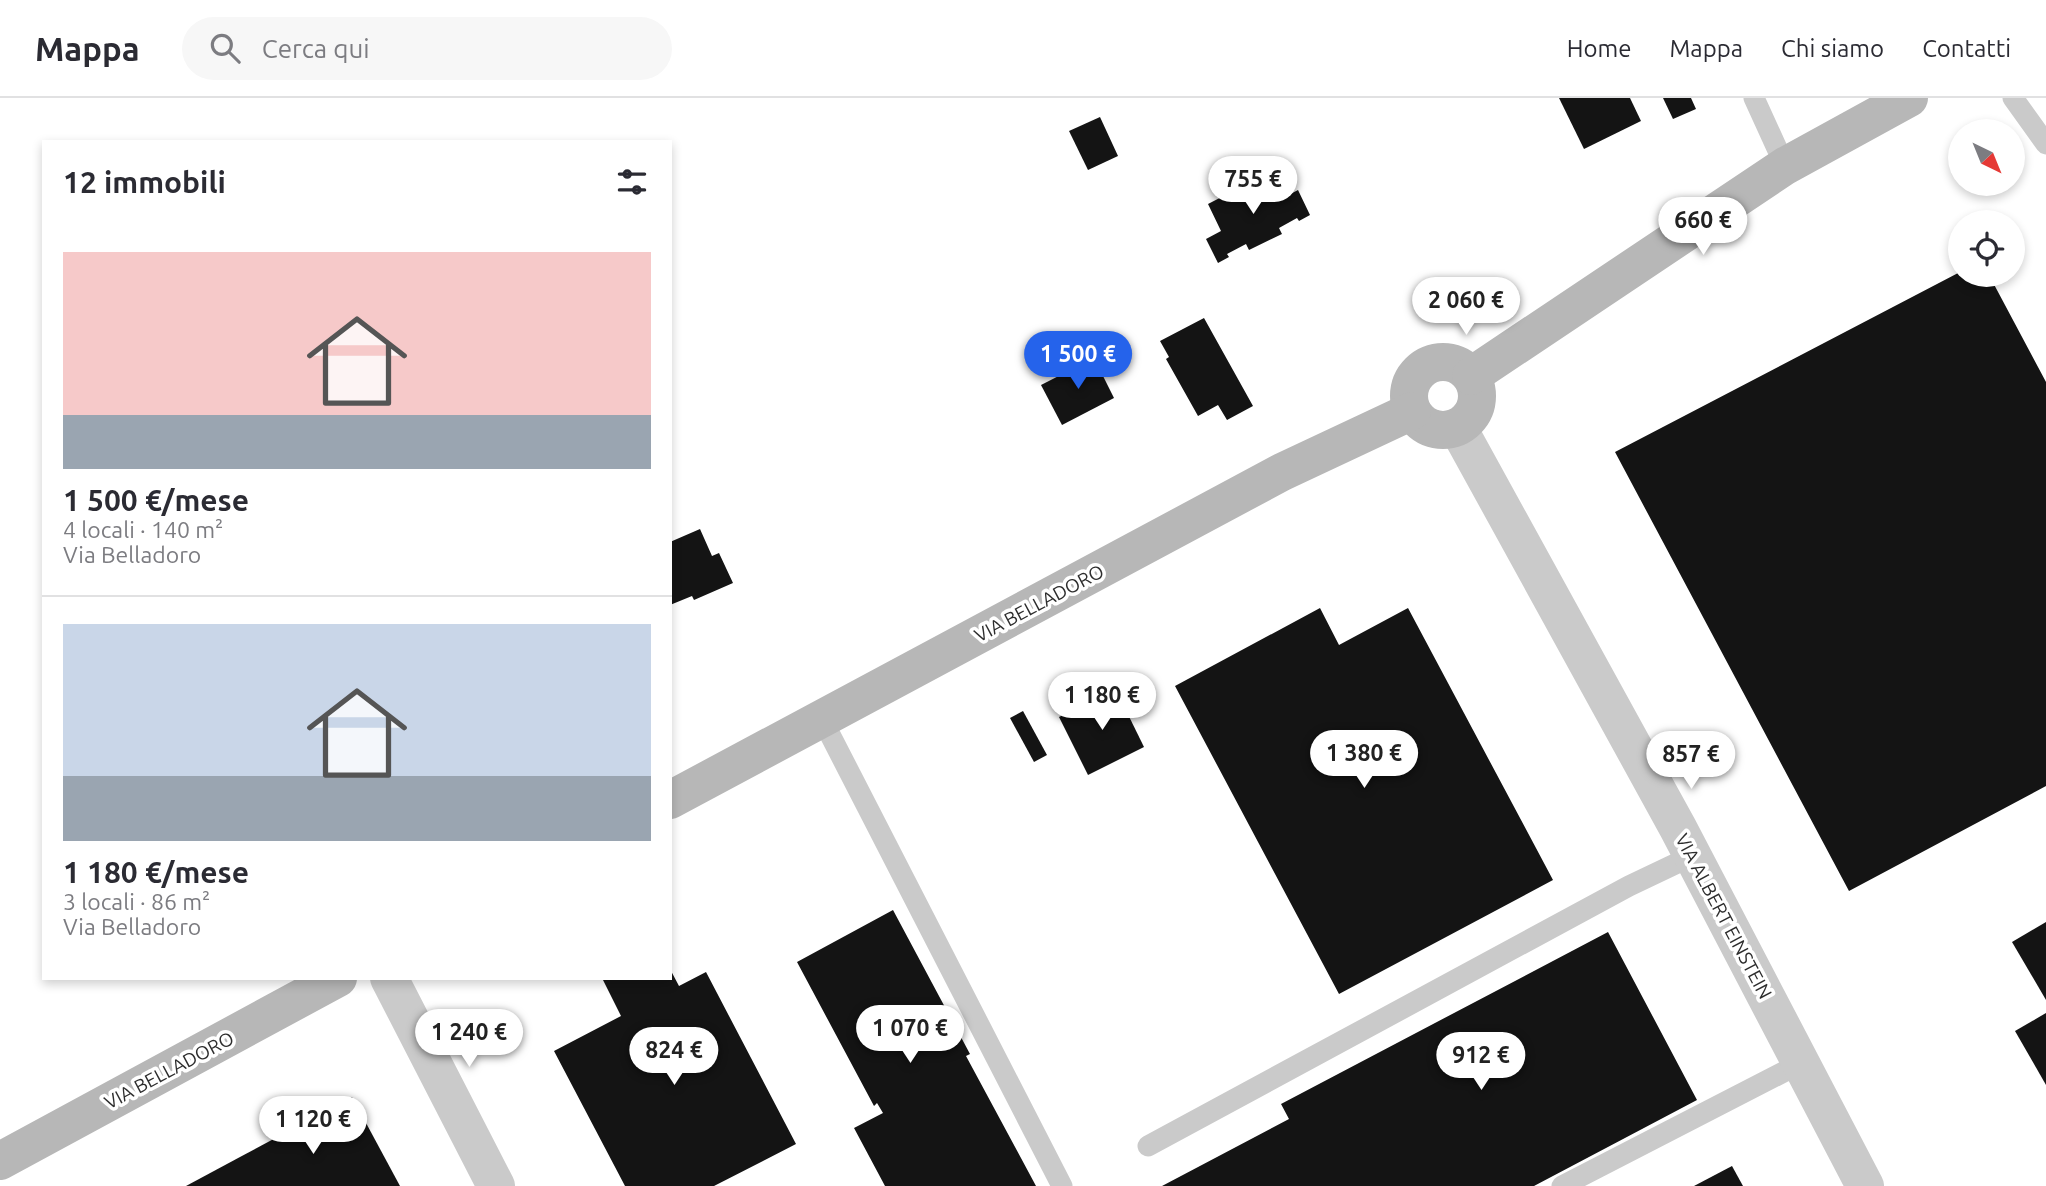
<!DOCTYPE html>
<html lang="it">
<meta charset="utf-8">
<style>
body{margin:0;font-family:Ubuntu,sans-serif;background:#f7f7f7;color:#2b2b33;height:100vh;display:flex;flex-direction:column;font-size:26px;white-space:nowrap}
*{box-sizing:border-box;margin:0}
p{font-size:23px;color:#7c7c81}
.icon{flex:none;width:38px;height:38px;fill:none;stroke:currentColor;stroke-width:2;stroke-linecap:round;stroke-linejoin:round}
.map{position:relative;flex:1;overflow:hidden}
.sheet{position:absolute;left:42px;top:42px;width:630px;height:840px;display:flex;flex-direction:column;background:#fff;border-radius:0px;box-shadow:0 4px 10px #0003}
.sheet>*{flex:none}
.needle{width:46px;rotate:137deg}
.fabs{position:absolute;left:1948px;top:21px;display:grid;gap:14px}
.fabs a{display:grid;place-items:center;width:77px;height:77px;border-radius:50%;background:#fff;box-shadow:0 4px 10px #0003;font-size:35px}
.price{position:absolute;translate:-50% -60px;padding:0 16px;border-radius:24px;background:#fff;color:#222;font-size:23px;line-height:46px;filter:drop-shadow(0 2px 4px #0008)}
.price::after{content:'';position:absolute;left:50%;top:42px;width:21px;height:16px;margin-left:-10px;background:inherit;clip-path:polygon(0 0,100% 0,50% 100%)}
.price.active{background:#2563eb;color:#fff}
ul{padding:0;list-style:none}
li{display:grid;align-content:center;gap:14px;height:371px;padding:0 21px}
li+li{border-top:2px solid #e1e1e2}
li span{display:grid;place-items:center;height:217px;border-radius:0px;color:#555}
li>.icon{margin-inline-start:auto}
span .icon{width:126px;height:126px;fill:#fffc;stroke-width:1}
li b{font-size:30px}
h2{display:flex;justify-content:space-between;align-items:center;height:84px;padding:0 21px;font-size:30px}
header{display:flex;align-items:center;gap:42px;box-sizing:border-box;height:98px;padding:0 35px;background:#fff;border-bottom:2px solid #e1e1e2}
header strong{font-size:33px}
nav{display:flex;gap:38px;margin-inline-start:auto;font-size:24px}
.search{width:490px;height:63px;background:#f7f7f7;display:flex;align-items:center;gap:18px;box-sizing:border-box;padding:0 24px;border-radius:38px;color:#7c7c81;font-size:26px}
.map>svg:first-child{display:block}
.building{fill:#141414}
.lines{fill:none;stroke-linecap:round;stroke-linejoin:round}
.lane{stroke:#cacaca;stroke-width:21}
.street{stroke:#cacaca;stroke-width:38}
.secondary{stroke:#b7b7b7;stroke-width:38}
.labels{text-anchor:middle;stroke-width:7;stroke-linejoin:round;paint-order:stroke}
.street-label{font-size:19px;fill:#2d2d2d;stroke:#fff}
</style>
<header>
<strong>Mappa</strong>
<div class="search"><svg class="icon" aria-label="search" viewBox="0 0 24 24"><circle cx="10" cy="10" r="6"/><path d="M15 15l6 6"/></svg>Cerca qui</div>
<nav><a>Home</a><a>Mappa</a><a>Chi siamo</a><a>Contatti</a></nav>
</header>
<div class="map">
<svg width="2046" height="1088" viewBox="0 0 2046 1088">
<rect width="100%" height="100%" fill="#fff"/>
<g class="building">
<polygon points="1559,0 1630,0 1641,23 1584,51"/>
<polygon points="1663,0 1691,0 1696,11 1673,21"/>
<polygon points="1100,19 1118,58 1088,72 1069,33"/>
<polygon points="1268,75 1281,101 1298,92 1310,117 1299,123 1297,120 1279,130 1282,136 1249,152 1246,146 1227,156 1229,159 1218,165 1206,141 1221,133 1208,106"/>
<polygon points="1960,174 1960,177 1989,177 2046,284 2046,688 1849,793 1615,354"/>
<polygon points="1204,220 1253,308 1227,322 1218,307 1198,318 1166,261 1169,259 1160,243"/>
<polygon points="1094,260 1114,300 1062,327 1041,287"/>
<polygon points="700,431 712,458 719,455 733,485 694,502 692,498 670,507 670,444"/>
<polygon points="1320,510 1339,547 1408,510 1553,782 1339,896 1175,588"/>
<polygon points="1116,592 1144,649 1088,677 1059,619"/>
<polygon points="1023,613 1047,657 1034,664 1010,620"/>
<polygon points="893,812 970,956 966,958 1036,1088 885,1088 854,1030 883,1015 877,1005 874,1008 797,864"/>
<polygon points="2046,824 2046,902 2012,844"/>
<polygon points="1608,834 1697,1002 1534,1088 1162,1088 1289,1021 1281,1006"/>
<polygon points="670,871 679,888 706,874 796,1046 714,1088 625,1088 554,953 621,918 602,880 670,880"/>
<polygon points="2046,915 2046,987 2015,933"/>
<polygon points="352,999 400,1088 186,1088 240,1059"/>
<polygon points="1732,1068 1743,1088 1694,1088"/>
</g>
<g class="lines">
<g class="lane">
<polyline points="1754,0 1785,68"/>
<polyline points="2013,0 2046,46"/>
<polyline points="822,621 1062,1088"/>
<polyline points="1148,1048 1629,788 1692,758"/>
<polyline points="1562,1088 1801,965"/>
</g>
<g class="street">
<polyline points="1458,330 1678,730 1865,1088"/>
<polyline points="389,880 496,1088"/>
</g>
<g class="secondary">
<circle cx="1443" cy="298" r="34"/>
<polyline points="1471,278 1785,68 1909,0"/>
<polyline points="670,702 1282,374 1412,313"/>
<polyline points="0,1063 338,880"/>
</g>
</g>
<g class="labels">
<g class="street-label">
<text transform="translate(1039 505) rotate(-28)" y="7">VIA BELLADORO</text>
<text transform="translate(1724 818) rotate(62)" y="7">VIA ALBERT EINSTEIN</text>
<text transform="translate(169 972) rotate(-28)" y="7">VIA BELLADORO</text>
</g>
</g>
</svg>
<div class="fabs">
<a><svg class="needle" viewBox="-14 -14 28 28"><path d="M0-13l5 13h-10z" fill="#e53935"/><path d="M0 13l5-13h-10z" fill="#7c7c81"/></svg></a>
<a><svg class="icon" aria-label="locate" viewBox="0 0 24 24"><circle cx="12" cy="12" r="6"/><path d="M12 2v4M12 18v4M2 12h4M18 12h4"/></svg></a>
</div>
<b class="price" style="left:1253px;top:118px">755 €</b>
<b class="price" style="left:1703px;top:159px">660 €</b>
<b class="price" style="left:1466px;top:239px">2 060 €</b>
<b class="price active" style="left:1078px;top:293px">1 500 €</b>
<b class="price" style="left:1102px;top:634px">1 180 €</b>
<b class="price" style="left:1364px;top:692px">1 380 €</b>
<b class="price" style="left:1691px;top:693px">857 €</b>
<b class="price" style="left:910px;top:967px">1 070 €</b>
<b class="price" style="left:469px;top:971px">1 240 €</b>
<b class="price" style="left:674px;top:989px">824 €</b>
<b class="price" style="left:1481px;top:994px">912 €</b>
<b class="price" style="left:313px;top:1058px">1 120 €</b>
<section class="sheet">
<h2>12 immobili<svg class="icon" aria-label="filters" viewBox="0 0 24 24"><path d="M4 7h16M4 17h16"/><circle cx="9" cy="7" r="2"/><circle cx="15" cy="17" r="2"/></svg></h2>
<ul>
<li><span style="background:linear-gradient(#f6c9c9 75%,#9aa5b1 0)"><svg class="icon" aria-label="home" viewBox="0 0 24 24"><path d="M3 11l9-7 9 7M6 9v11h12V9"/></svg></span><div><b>1 500 €/mese</b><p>4 locali · 140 m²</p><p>Via Belladoro</p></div></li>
<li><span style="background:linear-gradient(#c9d6e8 70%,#9aa5b1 0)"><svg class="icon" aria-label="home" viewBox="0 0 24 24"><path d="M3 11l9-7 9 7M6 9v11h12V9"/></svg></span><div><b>1 180 €/mese</b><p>3 locali · 86 m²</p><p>Via Belladoro</p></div></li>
</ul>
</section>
</div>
